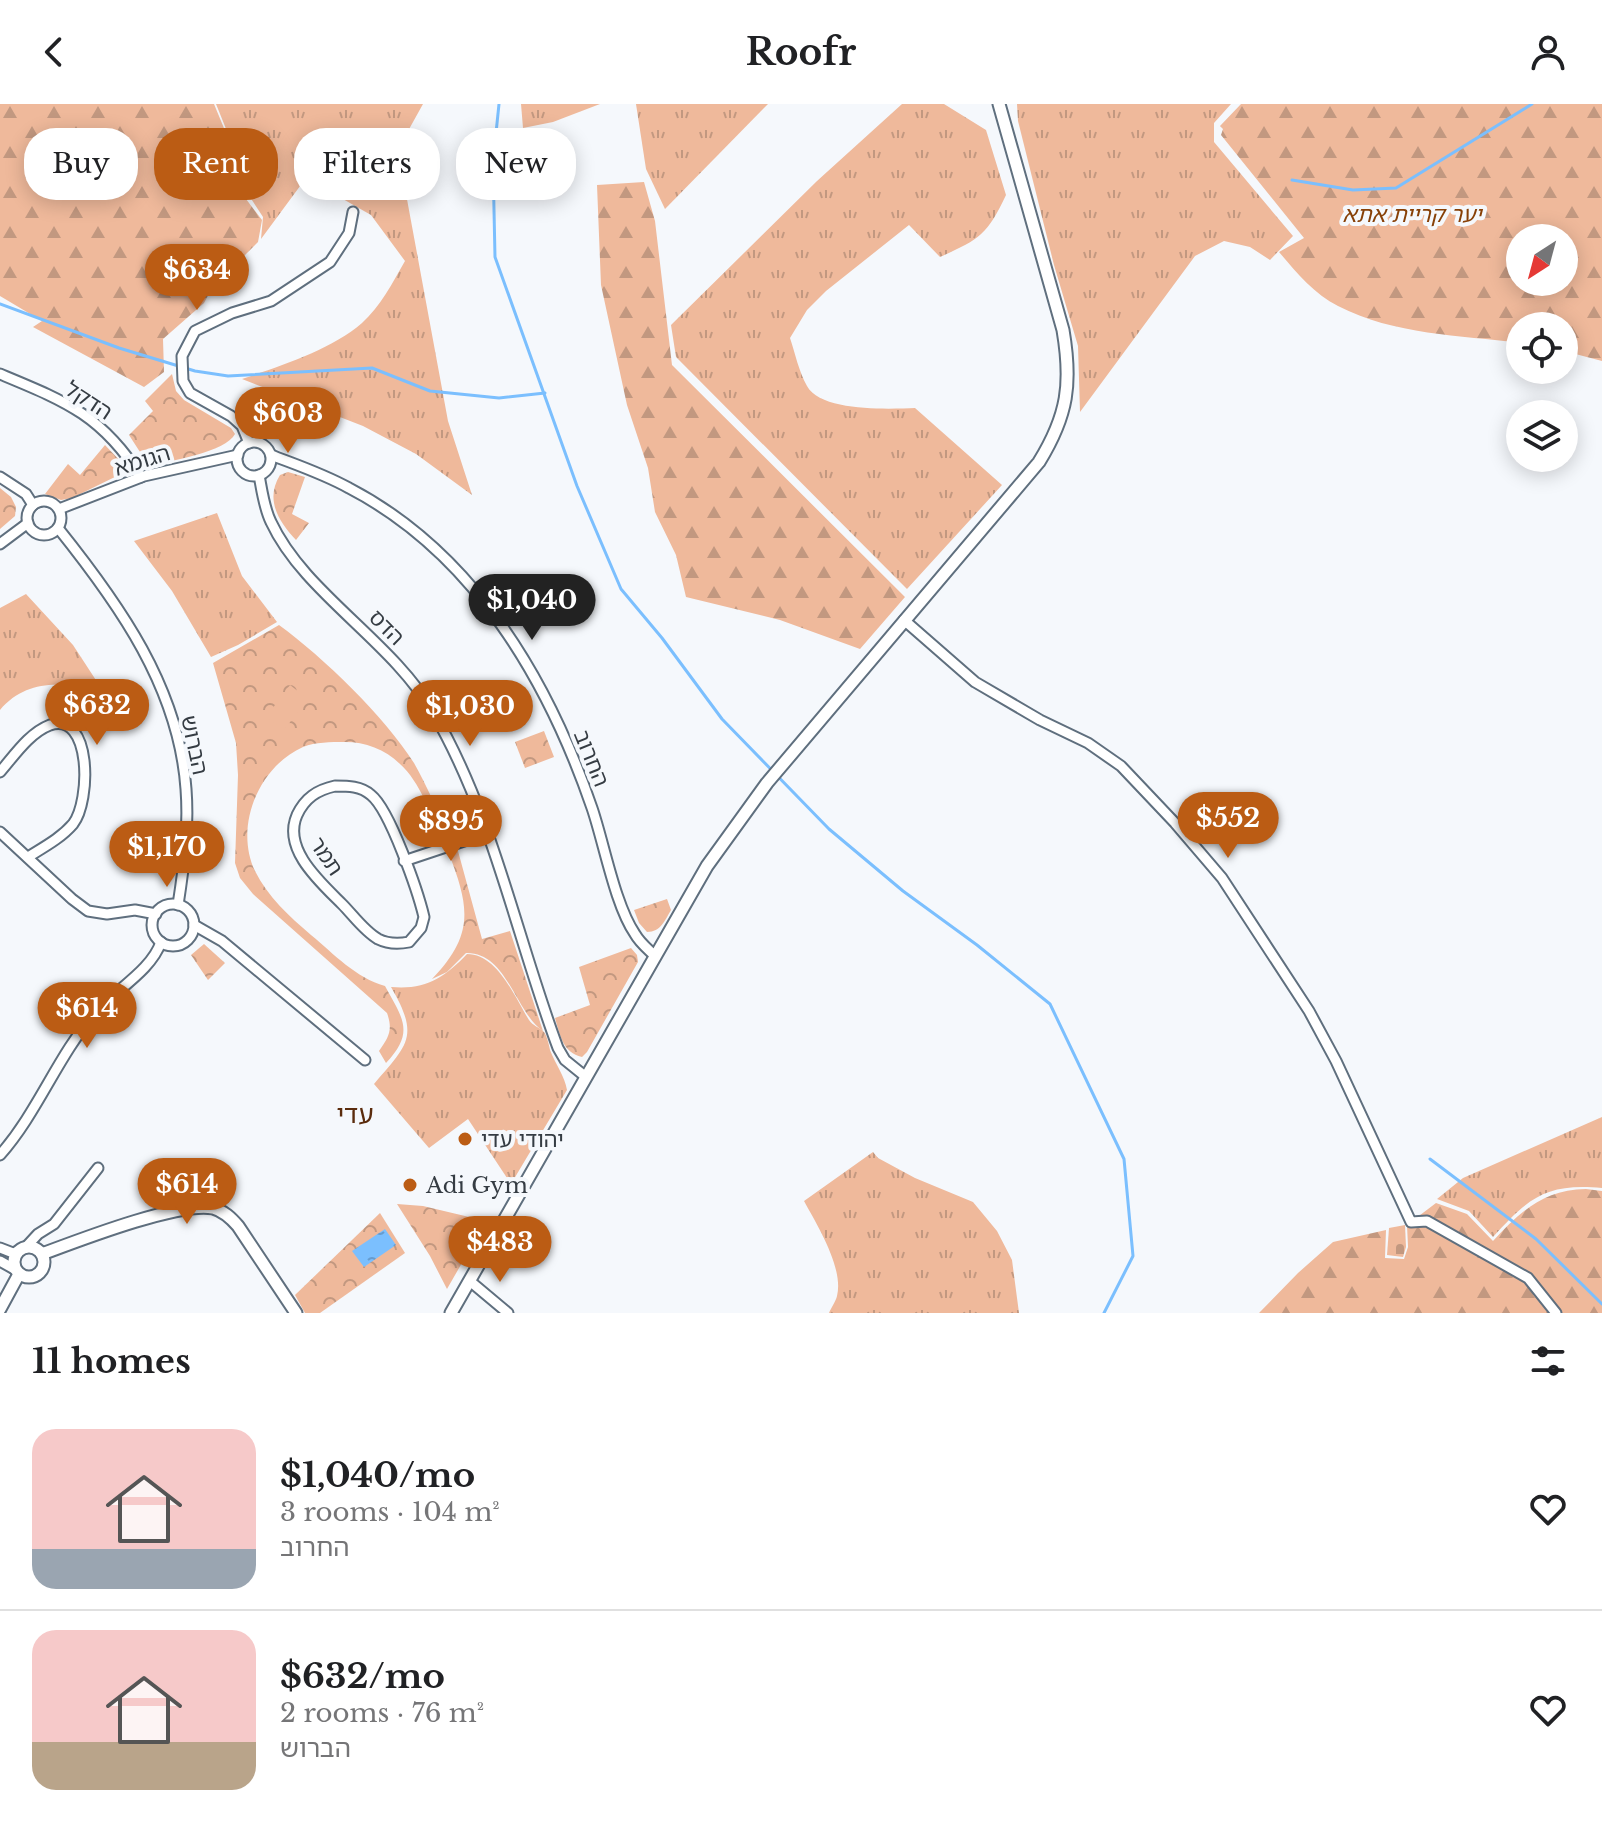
<!DOCTYPE html>
<meta charset="utf-8">
<style>
body{margin:0;font-family:"Libre Baskerville","Noto Sans Hebrew",serif;background:#f6f6f6;color:#202124;height:100vh;display:flex;flex-direction:column;font-size:30px;white-space:nowrap}
*{box-sizing:border-box;margin:0}
p{font-size:26px;color:#757577}
.icon{flex:none;width:44px;height:44px;fill:none;stroke:currentColor;stroke-width:2;stroke-linecap:round;stroke-linejoin:round}
.map{position:relative;height:1209px;overflow:hidden}
.details{display:flex;flex-direction:column;background:#fff;flex:1}
.details>*{flex:none}
.banner{position:absolute;left:24px;top:24px;width:800px;height:72px;display:flex;gap:16px}
.needle{width:52px;rotate:216deg}
.buttons{position:absolute;left:1506px;top:120px;display:grid;gap:16px}
.buttons a{display:grid;place-items:center;width:72px;height:72px;border-radius:50%;background:#fff;box-shadow:0 4px 20px #0003;font-size:40px}
.price{position:absolute;translate:-50% -68px;padding:0 18px;border-radius:28px;background:#bb5c14;color:#fff;font-size:26px;line-height:52px;filter:drop-shadow(0 2px 4px #0008)}
.price::after{content:'';position:absolute;left:50%;top:48px;width:24px;height:18px;margin-left:-12px;background:inherit;clip-path:polygon(0 0,100% 0,50% 100%)}
.price.active{background:#222;color:#fff}
ul{padding:0;list-style:none}
li{display:flex;align-items:center;gap:24px;height:200px;padding:0 32px}
li+li{border-top:2px solid #e0e0e0}
li span{display:grid;place-items:center;flex:none;width:224px;height:160px;border-radius:24px;color:#555}
li>.icon{margin-inline-start:auto}
span .icon{width:96px;height:96px;fill:#fffc;stroke-width:1}
li b{font-size:34px}
h2{display:flex;justify-content:space-between;align-items:center;height:96px;padding:0 32px;font-size:34px}
.pill{padding:0 28px;border-radius:32px;background:#fff;box-shadow:0 4px 20px #0003;font-size:28px;line-height:72px}
.pill.active{background:#bb5c14;color:#fff}
header{display:flex;justify-content:space-between;align-items:center;height:104px;padding:0 32px;background:#fff;font-size:36px;font-weight:700}
.map>svg:first-child{display:block}
.grass{fill:url(#grass-tufts)}
.forest{fill:url(#forest-firs);fill-rule:evenodd}
.cemetery{fill:url(#cemetery-stones)}
.park{fill:url(#park-crowns)}
.pitch{fill:#efb99b}
.water{fill:url(#water-ripples)}
.lines{fill:none;stroke-linecap:round;stroke-linejoin:round}
.stream{stroke:#7bbffe;stroke-width:3}
.minor-casing{stroke:#5f6f7e;stroke-width:13}
.tertiary-casing{stroke:#5f6f7e;stroke-width:15}
.minor{stroke:#fff;stroke-width:9}
.tertiary{stroke:#fff;stroke-width:11}
.poi-dot{fill:#bb5c14;stroke:#f5f8fc;stroke-width:3}
.labels{text-anchor:middle;stroke-width:8;stroke-linejoin:round;paint-order:stroke}
.park-label{font-size:22px;font-style:italic;fill:#874007;stroke:#f5f8fc}
.street-label{font-size:22px;fill:#353c43;stroke:#f5f8fc}
.poi-label{font-size:22px;fill:#353c43;stroke:#f5f8fc;text-anchor:start}
.quarter-label{font-size:26px;fill:#5b2c0d;stroke:#f5f8fc}
</style>
<header><svg class="icon" aria-label="back" viewBox="0 0 24 24"><path d="M15 5l-7 7 7 7"/></svg>Roofr<svg class="icon" aria-label="person" viewBox="0 0 24 24"><circle cx="12" cy="8" r="4"/><path d="M4 21q1-7 8-7t8 7"/></svg></header>
<div class="map">
<svg width="1602" height="1209" viewBox="0 0 1602 1209">
<defs>
<pattern id="grass-tufts" width="24" height="20" patternUnits="userSpaceOnUse" patternTransform="scale(2)"><rect width="24" height="20" fill="#efb99b"/><path d="M3 7l-1-3M5 7V3M7 7l1-3M15 17l-1-3M17 17v-4M19 17l1-3" fill="none" stroke="#c29880"/></pattern>
<pattern id="forest-firs" width="22" height="20" patternUnits="userSpaceOnUse" patternTransform="scale(2)"><rect width="22" height="20" fill="#efb99b"/><path d="M5 1l3.5 6h-7zM16 11l3.5 6h-7z" fill="#c29880"/></pattern>
<pattern id="cemetery-stones" width="16" height="16" patternUnits="userSpaceOnUse" patternTransform="scale(2)"><rect width="16" height="16" fill="#efb99b"/><path d="M2 7V4a2 2 0 0 1 4 0v3zM10 15v-3a2 2 0 0 1 4 0v3z" fill="#c29880"/></pattern>
<pattern id="park-crowns" width="20" height="18" patternUnits="userSpaceOnUse" patternTransform="scale(2)"><rect width="20" height="18" fill="#efb99b"/><path d="M2 6a3 3 0 1 1 6 0M12 15a3 3 0 1 1 6 0" fill="none" stroke="#c29880"/></pattern>
<pattern id="water-ripples" width="26" height="14" patternUnits="userSpaceOnUse" patternTransform="scale(2)"><rect width="26" height="14" fill="#7bbffe"/><path d="M2 4q2-2 4 0t4 0M15 11q2-2 4 0t4 0" fill="none" stroke="#669ccf"/></pattern>
</defs>
<rect width="100%" height="100%" fill="#f5f8fc"/>
<g class="grass">
<path d="M216 0H423L408 27 399 52 448 317 472 391 416 350 363 322 242 275C280 262 331 246 362 219 380 203 393 178 405 157L371 111 306 74 261 135 263 113 248 90 245 72Z"/>
<polygon points="521,0 600,0 553,18 523,24"/>
<polygon points="636,0 768,0 665,105 646,65"/>
<path d="M902 0H944L986 26 1006 91C987 131 980 135 940 153L909 121 826 187 807 206 790 234C795 249 799 268 807 282 821 308 889 305 915 304L1002 381 907 485 676 253 671 221 817 77Z"/>
<polygon points="1017,0 1231,0 1214,19 1214,38 1293,132 1270,156 1250,143 1224,137 1195,152 1080,308 1078,242 1054,161 1018,17"/>
<polygon points="217,409 242,472 277,518 238,541 211,553 172,487 134,437"/>
<path d="M26 490 73 541 105 590C69 578 28 573 0 606V504Z"/>
<path d="M467 850C498 850 515 894 529 916 533 922 539 923 544 928 547 932 549 941 550 946 555 959 565 973 567 986L511 1080 468 1015 429 1044 374 980C408 940 420 933 391 883 426 886 444 874 467 850Z"/>
<path d="M1602 1013V1084C1547 1079 1529 1093 1493 1133L1469 1107 1437 1095 1463 1074Z"/>
<path d="M873 1048 878 1054 915 1074 973 1098 997 1127 1012 1156 1019 1209H829C831 1204 836 1197 837 1192 844 1164 817 1121 804 1097Z"/>
</g>
<g class="forest">
<polygon points="0,0 214,0 240,63 246,95 262,116 258,138 237,159 221,167 204,199 163,235 164,268 144,283 33,223 42,217 0,192"/>
<path d="M1241 0H1602V257L1564 247V222H1520V239C1460 231 1394 231 1338 202 1314 190 1296 168 1279 148L1304 134 1221 31 1223 25 1220 22ZM1564 134V178H1520V134Z"/>
<polygon points="644,78 655,117 672,261 905,493 860,545 780,516 686,493 676,451 655,408 648,364 627,301 601,181 597,81"/>
<path d="M1586 1085 1602 1087V1209H1259L1298 1169 1333 1138 1386 1126 1385 1154 1404 1155 1408 1143 1407 1121 1436 1099 1467 1110 1493 1137C1521 1107 1543 1086 1586 1085Z"/>
</g>
<polygon class="cemetery" points="1405,1121 1406,1143 1403,1153 1387,1151 1389,1124"/>
<g class="park">
<path d="M172 270 176 287 184 296 231 324 235 330C226 348 169 357 149 362L129 331 153 307 145 297Z"/>
<polygon points="105,341 123,360 124,365 121,370 72,394 61,396 45,390 68,360 80,371"/>
<path d="M288 368 305 373 292 410 309 419 296 436C278 417 265 395 280 371Z"/>
<polygon points="0,384 11,393 16,403 15,412 0,425"/>
<path d="M279 521C323 553 385 613 414 659 427 682 438 708 450 732L442 734C430 709 420 678 400 660 385 645 365 638 345 638 330 638 316 638 303 643 258 663 234 723 255 767 268 793 289 812 311 831 334 850 356 874 385 882 403 915 415 928 386 959L379 947C389 933 393 926 387 909L253 790 240 774 235 759 238 671 236 639 213 559Z"/>
<polygon points="544,627 554,653 525,664 515,638"/>
<path d="M458 747 482 835 510 827 543 927C515 908 507 848 466 849L447 868 432 875C474 831 470 804 449 750Z"/>
<path d="M667 795 671 806C665 816 661 828 647 828L639 819 634 806Z"/>
<polygon points="204,840 225,859 208,876 191,851"/>
<path d="M631 844 637 851 638 858 587 948 582 953C563 949 560 931 555 914L590 901 579 863Z"/>
<polygon points="397,1100 423,1102 486,1117 447,1185 430,1152"/>
<polygon points="380,1109 405,1149 320,1209 305,1209 295,1191"/>
</g>
<polygon class="pitch" points="290,581 308,595 284,626 266,613"/>
<polygon class="water" points="385,1125 396,1141 364,1163 352,1147"/>
<g class="lines">
<g class="stream">
<polyline points="499,0 493,58 495,153 577,382 621,485 662,534 722,615 829,725 903,787 977,841 1050,900 1124,1055 1133,1152 1104,1209"/>
<polyline points="1292,76 1353,86 1396,84 1532,0"/>
<polyline points="0,200 119,244 195,267 228,272 372,264 430,287 499,294 545,289"/>
<polyline points="1430,1055 1536,1135 1602,1200"/>
</g>
<defs>
<g id="minor">
<path d="M0 270C65 297 102 311 141 373"/>
<circle cx="254" cy="355" r="17"/>
<polyline points="249,339 242,322 231,312 190,289 183,277 182,252 195,227 232,209 271,197 330,158 349,129 353,108"/>
<path d="M271 351C297 361 324 370 349 384 474 449 548 576 592 704 604 739 615 801 635 830 640 839 648 845 655 852"/>
<path d="M259 371C262 387 264 404 271 418 304 489 392 537 433 608 494 713 516 832 558 944L565 956 586 973"/>
<polyline points="0,373 26,390 33,401"/>
<circle cx="44" cy="414" r="17"/>
<polyline points="59,405 144,372 238,351"/>
<path d="M58 424C119 500 179 584 186 685 189 724 184 762 178 801"/>
<polyline points="0,440 28,419"/>
<polyline points="904,516 975,578 1040,616 1088,639 1121,662 1175,719 1222,774 1309,907 1336,957 1411,1118 1427,1117 1528,1174 1556,1209"/>
<path d="M0 668C14 652 29 629 50 621 92 607 91 697 73 720 61 734 44 743 28 753"/>
<path d="M335 682C348 682 361 682 371 691 390 706 418 788 424 813L421 824 409 838C399 840 388 840 378 835 364 827 353 811 342 800 320 778 282 745 297 711 305 694 317 686 335 682Z"/>
<polyline points="0,728 72,795 88,807 107,810 135,806 156,810"/>
<polyline points="404,757 488,729"/>
<circle cx="173" cy="821" r="21"/>
<polyline points="194,821 222,837 365,956"/>
<path d="M0 1051C38 1008 57 953 95 909 115 886 151 867 161 838"/>
<polyline points="26,1143 38,1130 54,1120 98,1064"/>
<polyline points="0,1144 13,1149 19,1147"/>
<polyline points="0,1157 16,1166"/>
<polyline points="471,1178 508,1209"/>
</g>
<g id="tertiary">
<circle cx="29" cy="1158" r="15"/>
<path d="M42 1150C77 1137 180 1097 213 1104 224 1107 231 1114 238 1122L296 1209"/>
<polyline points="0,1205 19,1170"/>
<path d="M451 1209 707 762 767 679 1039 358C1068 311 1072 279 1063 226L999 0"/>
</g>
</defs>
<use href="#minor" class="minor-casing"/>
<use href="#tertiary" class="tertiary-casing"/>
<use href="#minor" class="minor"/>
<use href="#tertiary" class="tertiary"/>
</g>
<g class="poi-dot">
<circle cx="465" cy="1035" r="8"/>
<circle cx="410" cy="1081" r="8"/>
</g>
<g class="labels">
<g class="park-label">
<text x="1412" y="118">יער קריית אתא</text>
</g>
<g class="street-label">
<text transform="translate(89 296) rotate(33)" y="8">הדקל</text>
<text transform="translate(142 356) rotate(-17)" y="8">הגומא</text>
<text transform="translate(387 523) rotate(45)" y="8">הדס</text>
<text transform="translate(195 641) rotate(78)" y="8">הברוש</text>
<text transform="translate(592 654) rotate(68)" y="8">החרוב</text>
<text transform="translate(327 752) rotate(56)" y="8">תמר</text>
</g>
<g class="poi-label">
<text x="481" y="1043">יהודי עדי</text>
<text x="426" y="1089">Adi Gym</text>
</g>
<g class="quarter-label">
<text x="355" y="1019">עדי</text>
</g>
</g>
</svg>
<div class="buttons">
<a><svg class="needle" viewBox="-14 -14 28 28"><path d="M0-13l5 13h-10z" fill="#e53935"/><path d="M0 13l5-13h-10z" fill="#757577"/></svg></a>
<a><svg class="icon" aria-label="locate" viewBox="0 0 24 24"><circle cx="12" cy="12" r="6"/><path d="M12 2v4M12 18v4M2 12h4M18 12h4"/></svg></a>
<a><svg class="icon" aria-label="layers" viewBox="0 0 24 24"><path d="M12 4l9 5-9 5-9-5zM3 14l9 5 9-5"/></svg></a>
</div>
<b class="price" style="left:197px;top:208px">$634</b>
<b class="price" style="left:288px;top:351px">$603</b>
<b class="price active" style="left:532px;top:538px">$1,040</b>
<b class="price" style="left:97px;top:643px">$632</b>
<b class="price" style="left:470px;top:644px">$1,030</b>
<b class="price" style="left:1228px;top:756px">$552</b>
<b class="price" style="left:451px;top:759px">$895</b>
<b class="price" style="left:167px;top:785px">$1,170</b>
<b class="price" style="left:87px;top:946px">$614</b>
<b class="price" style="left:187px;top:1122px">$614</b>
<b class="price" style="left:500px;top:1180px">$483</b>
<div class="banner">
<a class="pill">Buy</a>
<a class="pill active">Rent</a>
<a class="pill">Filters</a>
<a class="pill">New</a>
</div>
</div>
<section class="details">
<h2>11 homes<svg class="icon" aria-label="filters" viewBox="0 0 24 24"><path d="M4 7h16M4 17h16"/><circle cx="9" cy="7" r="2"/><circle cx="15" cy="17" r="2"/></svg></h2>
<ul>
<li><span style="background:linear-gradient(#f6c9c9 75%,#9aa5b1 0)"><svg class="icon" aria-label="home" viewBox="0 0 24 24"><path d="M3 11l9-7 9 7M6 9v11h12V9"/></svg></span><div><b>$1,040/mo</b><p>3 rooms · 104 m²</p><p>החרוב</p></div><svg class="icon" aria-label="heart" viewBox="0 0 24 24"><path d="M12 20l-8-8c-3-5 5-10 8-4 3-6 11-1 8 4z"/></svg></li>
<li><span style="background:linear-gradient(#f6c9c9 70%,#b9a48a 0)"><svg class="icon" aria-label="home" viewBox="0 0 24 24"><path d="M3 11l9-7 9 7M6 9v11h12V9"/></svg></span><div><b>$632/mo</b><p>2 rooms · 76 m²</p><p>הברוש</p></div><svg class="icon" aria-label="heart" viewBox="0 0 24 24"><path d="M12 20l-8-8c-3-5 5-10 8-4 3-6 11-1 8 4z"/></svg></li>
</ul>
</section>
